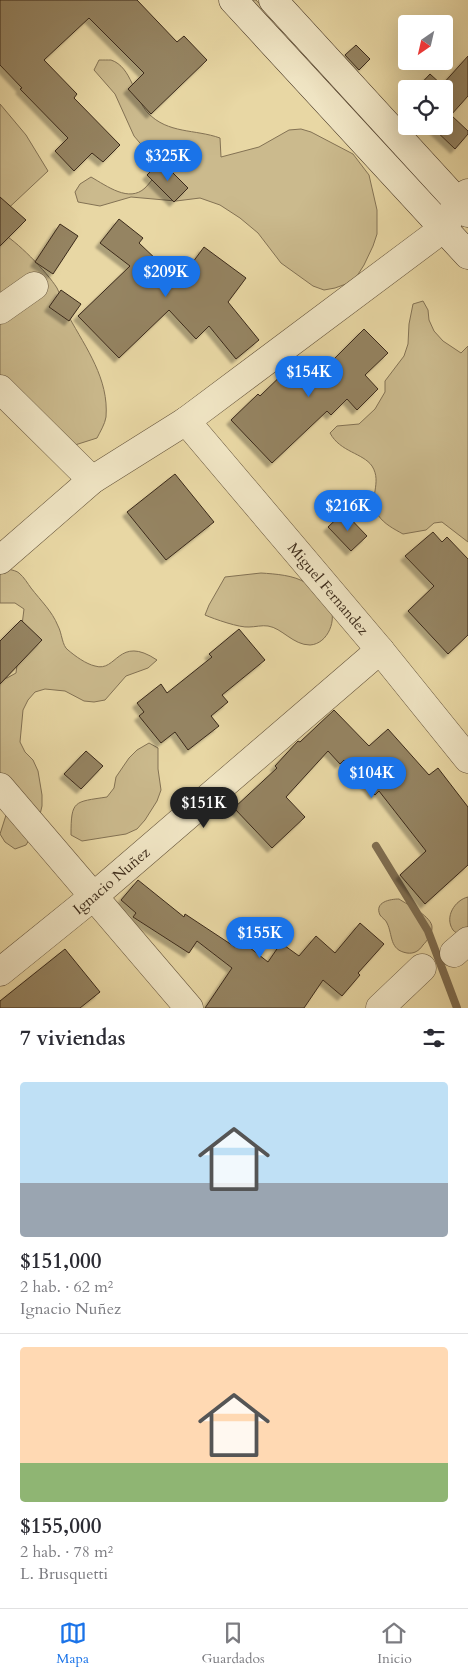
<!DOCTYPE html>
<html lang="es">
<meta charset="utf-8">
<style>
body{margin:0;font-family:Cardo,serif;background:#f7f7f7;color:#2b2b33;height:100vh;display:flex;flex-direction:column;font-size:19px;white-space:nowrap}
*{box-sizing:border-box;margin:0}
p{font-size:16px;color:#7c7c81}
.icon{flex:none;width:28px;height:28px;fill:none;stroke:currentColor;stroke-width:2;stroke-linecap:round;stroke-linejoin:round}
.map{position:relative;height:1008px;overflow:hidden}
.side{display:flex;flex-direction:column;background:#fff;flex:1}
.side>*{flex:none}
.needle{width:32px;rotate:214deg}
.fabs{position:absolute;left:398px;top:15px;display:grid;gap:10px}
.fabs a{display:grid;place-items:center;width:55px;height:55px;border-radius:5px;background:#fff;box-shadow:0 5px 20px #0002;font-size:25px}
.price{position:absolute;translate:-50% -42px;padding:0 11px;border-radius:18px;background:#1a73e8;color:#fff;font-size:16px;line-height:32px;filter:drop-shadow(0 1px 2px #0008)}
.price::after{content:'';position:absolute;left:50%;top:30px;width:15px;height:11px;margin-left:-8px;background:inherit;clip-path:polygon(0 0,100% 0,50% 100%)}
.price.on{background:#222;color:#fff}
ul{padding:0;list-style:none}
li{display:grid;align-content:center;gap:10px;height:265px;padding:0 20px}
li+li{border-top:1px solid #e1e1e2}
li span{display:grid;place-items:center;height:155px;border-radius:5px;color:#555}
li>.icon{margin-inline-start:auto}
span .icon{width:90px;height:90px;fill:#fffc;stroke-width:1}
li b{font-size:21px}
h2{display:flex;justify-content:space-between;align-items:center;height:60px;padding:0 20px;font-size:21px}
.dock{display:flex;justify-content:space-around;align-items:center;height:70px;border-top:1px solid #e1e1e2;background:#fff;font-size:14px;color:#7c7c81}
.dock a{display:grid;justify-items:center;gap:2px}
.dock .on{color:#1a73e8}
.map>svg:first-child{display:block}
.green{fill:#cbba8d;stroke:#837254}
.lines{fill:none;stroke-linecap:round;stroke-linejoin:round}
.stream{stroke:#7f6e51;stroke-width:8}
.building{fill:#958462;stroke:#3b2a1a;filter:url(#shadow)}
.street-casing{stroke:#66553c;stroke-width:29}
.secondary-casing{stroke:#3b2a1a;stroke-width:29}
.street{stroke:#f0e5c4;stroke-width:28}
.secondary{stroke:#f0e5c4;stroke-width:28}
.labels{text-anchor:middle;stroke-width:4;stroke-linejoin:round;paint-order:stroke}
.street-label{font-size:15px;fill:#3b2a1a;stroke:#f0e5c4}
</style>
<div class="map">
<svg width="468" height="1008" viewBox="0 0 468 1008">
<defs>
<filter id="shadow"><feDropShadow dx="-4.5" dy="4.5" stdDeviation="1" flood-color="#0004"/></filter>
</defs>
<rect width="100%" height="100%" fill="#e8d7a4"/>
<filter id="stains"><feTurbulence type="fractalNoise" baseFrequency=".004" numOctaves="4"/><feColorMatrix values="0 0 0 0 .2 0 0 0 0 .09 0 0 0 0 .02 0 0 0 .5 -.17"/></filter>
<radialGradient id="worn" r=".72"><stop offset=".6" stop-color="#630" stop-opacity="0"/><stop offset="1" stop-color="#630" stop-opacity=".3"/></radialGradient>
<g class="green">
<polygon points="247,0 256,0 436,195 436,199 435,200"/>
<path d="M99 60C103 60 108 60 111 60 132 67 134 98 148 113 168 134 195 129 220 138L221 157 259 147 289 130 301 129 311 132 353 154 369 175 377 210V234L373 246 364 265 357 276 346 284 335 288 324 290 313 286 281 263 258 233 240 218 220 205 200 198 176 201 131 197 100 206 78 202 75 192 80 184 91 177C107 186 129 203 145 188 150 183 154 177 158 172L156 162 134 136 115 94 94 70Z"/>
<polygon points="0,104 26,135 48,171 0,216"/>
<path d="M0 232C16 240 47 272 57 288 62 297 64 308 69 317 86 348 109 379 106 417 105 424 100 432 97 438L75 445 0 384Z"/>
<path d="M423 301 428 310 429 320 434 331 443 341 461 353 468 346V542L442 522 434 523 426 530 403 534C394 529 384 524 378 515 367 499 383 483 372 466 363 453 340 452 330 433L337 426 359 424 375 409 385 392V381L404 356 408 344 409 324 413 304Z"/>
<path d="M8 569C12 570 17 571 19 573 24 577 28 584 31 588 41 601 52 611 58 626 62 633 62 646 68 650 75 656 86 664 95 666 117 673 118 634 157 660L148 668 126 676 105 700 94 702 84 701 65 691 45 689 35 692 28 700 23 710 20 742 25 752 33 760 38 771 42 795V806L37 827 26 845 15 849 5 842 0 834 7 812 0 783V678H7L16 673 24 609 15 603H0V574Z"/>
<path d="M261 573C275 574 294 575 306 583 311 587 325 598 329 604 338 619 328 644 310 645 293 645 282 628 268 626 262 625 255 627 249 627 240 628 214 619 205 615L209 605 225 577Z"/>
<path d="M149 743 158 748V769L161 790 157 801 145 820 137 829 126 834 82 841 71 835C71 800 74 802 107 797L114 788 116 777 129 758 137 750Z"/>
<path d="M468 897V936C463 935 456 934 453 930 444 917 455 900 468 897Z"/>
<path d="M399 899C408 905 433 917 432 928 432 934 427 941 423 945 419 951 414 954 407 953 389 950 393 935 387 923 386 920 382 918 380 915 374 902 390 899 399 899Z"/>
</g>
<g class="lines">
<polyline class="stream" points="376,846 428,931 457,1008"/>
</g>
<g class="building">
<polygon points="0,0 137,0 177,42 184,36 207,60 151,114 128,89 144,73 89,18 44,60 77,94 74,98 120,145 103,162 92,153 74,171 55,151 68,138 20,89 22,88 0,65"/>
<polygon points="356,45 370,59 359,70 345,55"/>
<polygon points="468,56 468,96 451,115 468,131 468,134 455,149 431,126 444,126 444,89 416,89 430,74 442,85"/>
<polygon points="161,161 188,188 174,202 147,175"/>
<polygon points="0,197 26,220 0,246"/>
<polygon points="119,219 143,238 139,243 179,281 204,247 246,278 228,302 259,340 236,359 209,326 196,339 169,310 119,358 78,316 130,266 100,243"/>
<polygon points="60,224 78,236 53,274 35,262"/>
<polygon points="61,290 81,304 69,321 49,307"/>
<polygon points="364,329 388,353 365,375 378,389 357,410 347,399 331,415 327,411 272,463 231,420 258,394 260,396 292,365 309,384"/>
<polygon points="175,474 214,522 166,560 127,512"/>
<polygon points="344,512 367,536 351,551 328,527"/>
<polygon points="433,532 442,542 447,537 468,559 468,635 448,654 408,611 434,586 405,556"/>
<polygon points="21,620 42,640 0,684 0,641"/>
<polygon points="239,629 265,660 222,695 228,702 211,716 219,726 188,750 175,732 161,743 139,716 144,712 137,703 161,684 167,693 212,657 209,654"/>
<polygon points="334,710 369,746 388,729 429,775 438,768 468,807 468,865 425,904 400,875 426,851 379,791 375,795 344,760 340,764 328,751 286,797 305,817 272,848 234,808 277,768 275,766 298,741 300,742"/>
<polygon points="86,751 103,766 81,789 64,774"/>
<polygon points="138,880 184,917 185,914 235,947 240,940 268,962 281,943 299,956 316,936 335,953 360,923 384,944 358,973 360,975 342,996 323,980 304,1008 205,1008 232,968 197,941 189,953 133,917 136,913 121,900"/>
<polygon points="65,949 100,992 80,1008 0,1008 0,1001"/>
</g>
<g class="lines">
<defs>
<g id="street">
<polyline points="0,310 34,286"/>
<polyline points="0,389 92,480"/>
<path id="s1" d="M186 421 380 650 468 759"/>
<polyline points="0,560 92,480 186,421 444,228 458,202 468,193"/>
<polyline points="0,787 189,1008"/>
<polyline points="454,953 468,941"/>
<path id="s2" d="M0 972 94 896 380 650"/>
<polyline points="380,1008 422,968"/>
</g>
<g id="secondary">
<polyline points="233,0 468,255"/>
<polyline points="273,0 468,213"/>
</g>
</defs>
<use href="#street" class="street-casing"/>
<use href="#secondary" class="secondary-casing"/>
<use href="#street" class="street"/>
<use href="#secondary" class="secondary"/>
</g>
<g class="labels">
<g class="street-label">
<text dy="5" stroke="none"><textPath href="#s1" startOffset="220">Miguel Fernandez</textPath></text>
<text dy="5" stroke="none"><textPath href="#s2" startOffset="144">Ignacio Nuñez</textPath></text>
</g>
</g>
<rect width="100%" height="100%" filter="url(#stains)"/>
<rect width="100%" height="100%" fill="url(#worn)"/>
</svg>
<div class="fabs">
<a><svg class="needle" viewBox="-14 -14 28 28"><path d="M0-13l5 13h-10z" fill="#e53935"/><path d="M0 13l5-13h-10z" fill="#7c7c81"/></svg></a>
<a><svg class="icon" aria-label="locate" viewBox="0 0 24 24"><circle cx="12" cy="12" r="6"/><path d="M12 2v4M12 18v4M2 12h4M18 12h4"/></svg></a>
</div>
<b class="price" style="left:168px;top:182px">$325K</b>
<b class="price" style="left:166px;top:298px">$209K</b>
<b class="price" style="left:309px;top:398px">$154K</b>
<b class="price" style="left:348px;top:532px">$216K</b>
<b class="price" style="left:372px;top:799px">$104K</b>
<b class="price on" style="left:204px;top:829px">$151K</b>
<b class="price" style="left:260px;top:959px">$155K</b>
</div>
<section class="side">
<h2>7 viviendas<svg class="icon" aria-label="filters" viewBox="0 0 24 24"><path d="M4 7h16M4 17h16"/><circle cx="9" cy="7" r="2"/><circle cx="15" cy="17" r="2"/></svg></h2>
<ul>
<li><span style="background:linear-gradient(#bfe0f5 65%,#9aa5b1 0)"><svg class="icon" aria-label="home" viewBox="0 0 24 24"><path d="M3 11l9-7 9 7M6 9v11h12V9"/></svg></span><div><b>$151,000</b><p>2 hab. · 62 m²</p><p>Ignacio Nuñez</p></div></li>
<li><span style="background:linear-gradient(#ffd9b3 75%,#8fb573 0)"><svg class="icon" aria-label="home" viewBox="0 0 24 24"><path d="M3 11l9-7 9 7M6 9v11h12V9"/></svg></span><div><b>$155,000</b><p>2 hab. · 78 m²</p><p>L. Brusquetti</p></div></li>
</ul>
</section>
<nav class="dock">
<a class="on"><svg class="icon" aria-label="map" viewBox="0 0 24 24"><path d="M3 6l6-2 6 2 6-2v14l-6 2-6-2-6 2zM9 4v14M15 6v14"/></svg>Mapa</a>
<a><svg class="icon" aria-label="saved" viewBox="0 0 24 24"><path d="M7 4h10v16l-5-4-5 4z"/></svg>Guardados</a>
<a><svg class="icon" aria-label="home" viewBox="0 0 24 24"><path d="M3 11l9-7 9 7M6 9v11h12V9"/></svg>Inicio</a>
</nav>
